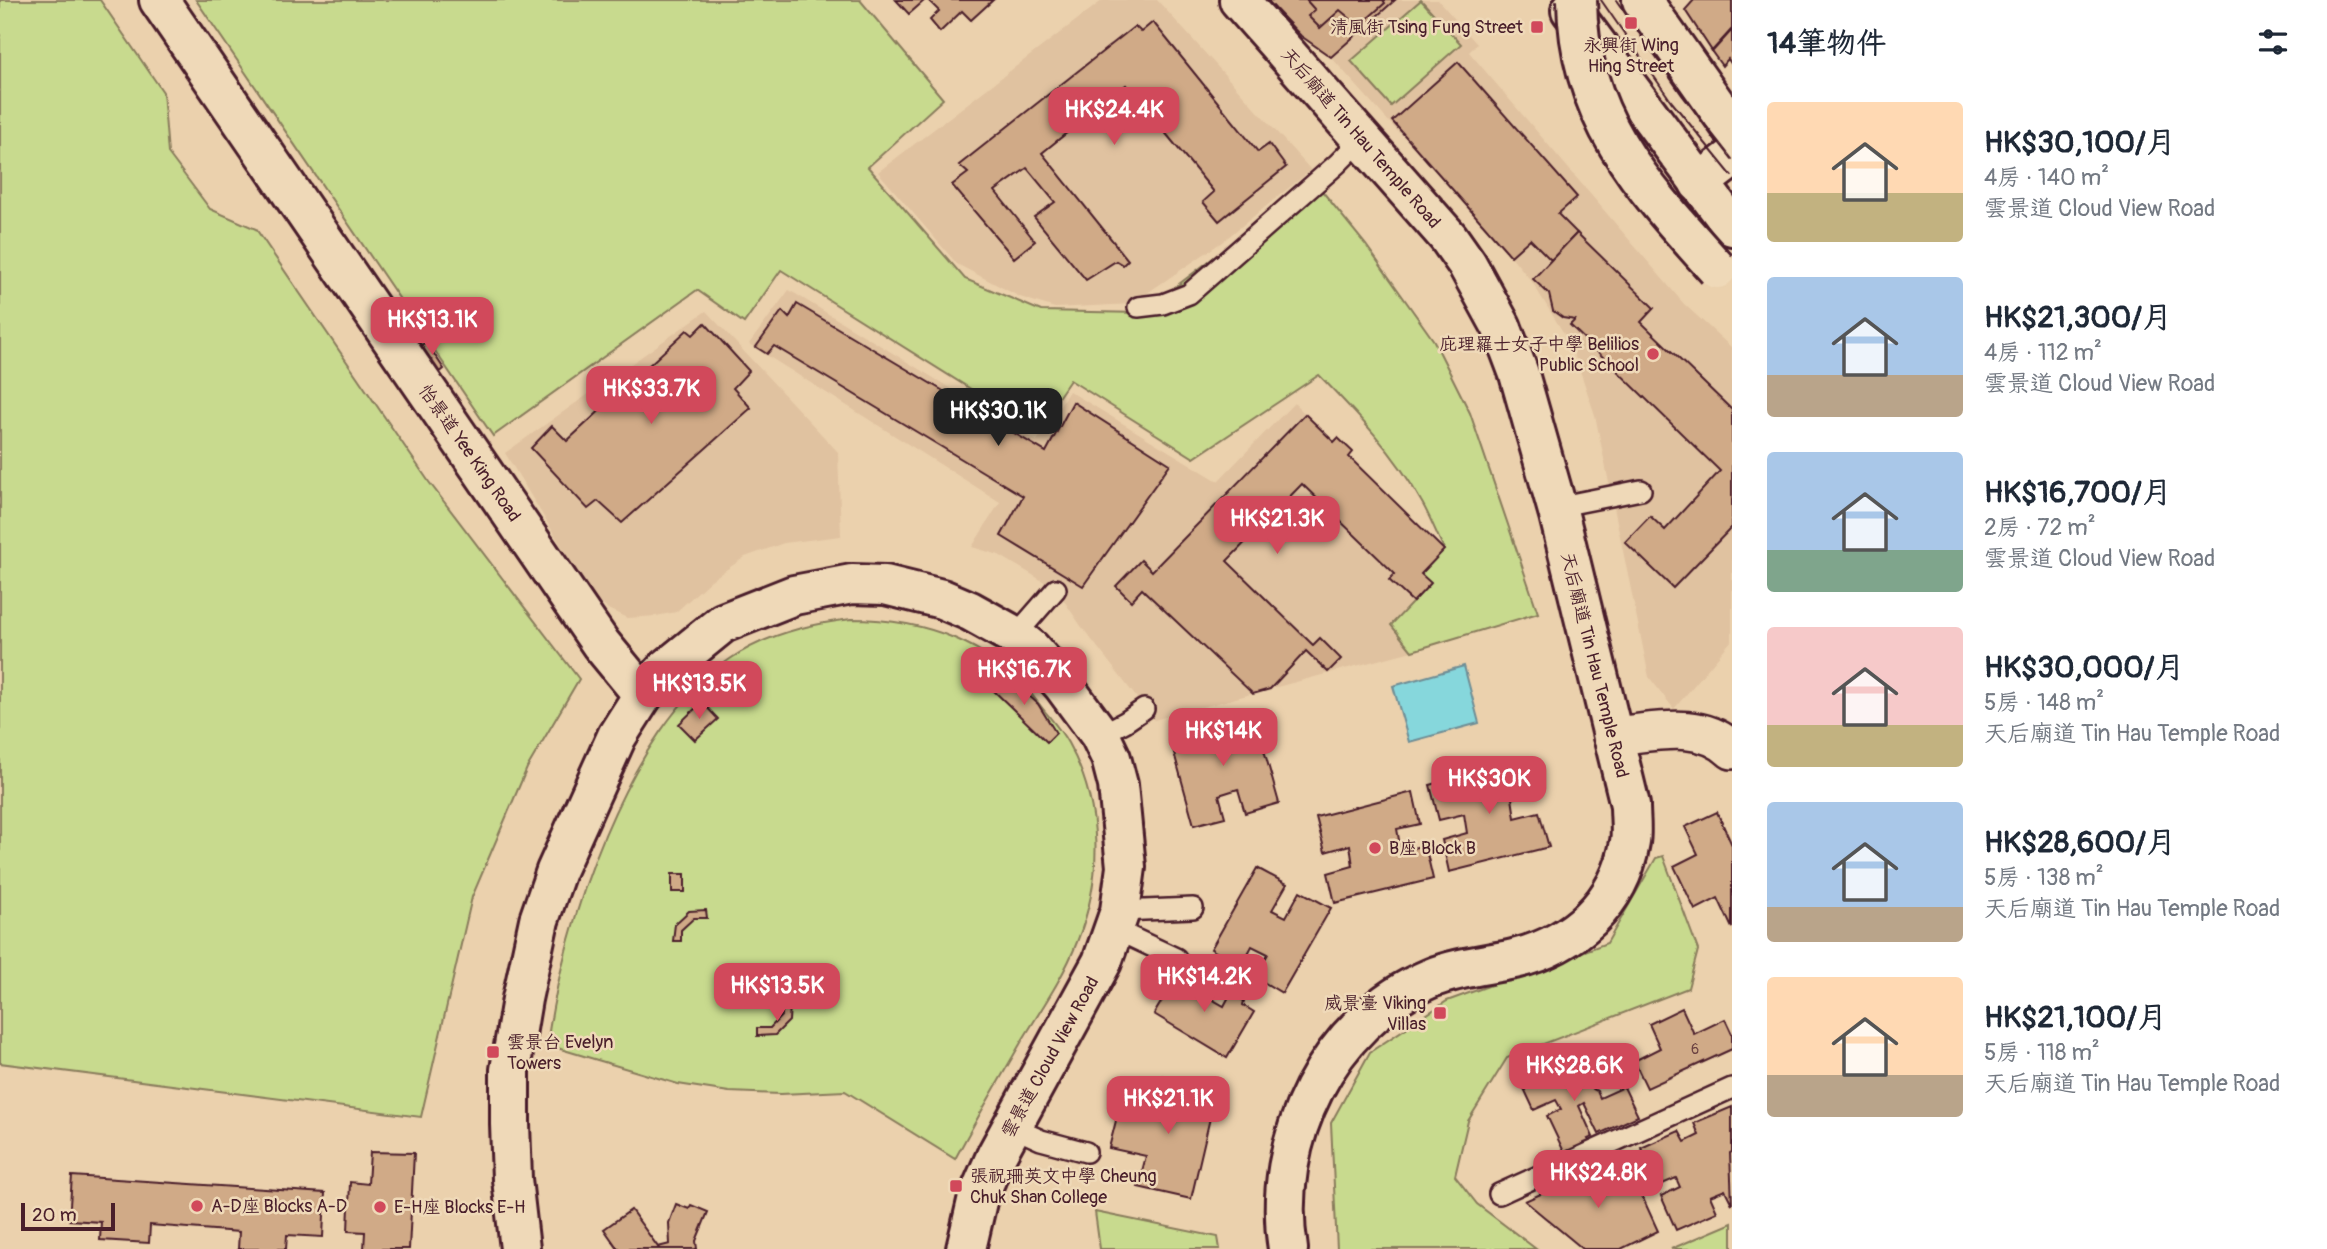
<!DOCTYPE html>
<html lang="zh-TW">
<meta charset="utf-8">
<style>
body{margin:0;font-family:Pangolin,"LXGW WenKai TC",sans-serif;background:#f6f6f7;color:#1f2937;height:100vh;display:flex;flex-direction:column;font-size:26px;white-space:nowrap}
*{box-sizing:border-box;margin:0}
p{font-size:23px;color:#747a83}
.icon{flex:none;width:38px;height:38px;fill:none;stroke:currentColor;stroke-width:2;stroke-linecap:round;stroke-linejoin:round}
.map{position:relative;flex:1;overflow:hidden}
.side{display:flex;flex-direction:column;background:#fff;width:595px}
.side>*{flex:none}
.scale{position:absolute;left:21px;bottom:18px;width:94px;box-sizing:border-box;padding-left:7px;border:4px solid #4a1f2b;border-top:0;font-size:19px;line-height:24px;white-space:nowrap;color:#4a1f2b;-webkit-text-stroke:5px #efd9b8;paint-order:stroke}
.price{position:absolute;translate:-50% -60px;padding:0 16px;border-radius:14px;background:#d1495b;color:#fff;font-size:23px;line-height:46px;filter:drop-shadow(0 2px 4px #0008)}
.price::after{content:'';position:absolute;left:50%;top:42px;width:21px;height:16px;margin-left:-10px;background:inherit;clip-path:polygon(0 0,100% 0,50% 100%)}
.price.active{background:#222;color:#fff}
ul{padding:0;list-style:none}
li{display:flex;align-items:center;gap:21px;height:175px;padding:0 35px}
li span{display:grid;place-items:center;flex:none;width:196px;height:140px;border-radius:7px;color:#555}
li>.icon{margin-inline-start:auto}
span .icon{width:84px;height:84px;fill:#fffc;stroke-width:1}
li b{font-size:30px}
h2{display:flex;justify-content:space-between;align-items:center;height:84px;padding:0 35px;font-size:30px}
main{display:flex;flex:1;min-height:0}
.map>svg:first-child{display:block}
.built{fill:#e0c2a0}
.green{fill:#c8da8e;stroke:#897c5c;stroke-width:2}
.water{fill:#86d7dc;stroke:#6e8d95;stroke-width:2}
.building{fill:#d0aa87;stroke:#4a1f2b;stroke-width:2}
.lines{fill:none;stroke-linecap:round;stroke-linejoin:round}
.service-casing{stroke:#4a1f2b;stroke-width:24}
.minor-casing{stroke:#4a1f2b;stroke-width:42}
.tertiary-casing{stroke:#4a1f2b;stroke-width:44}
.secondary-casing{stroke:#4a1f2b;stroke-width:44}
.service{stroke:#efd9b8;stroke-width:19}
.minor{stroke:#efd9b8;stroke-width:37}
.tertiary{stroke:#efd9b8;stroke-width:38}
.secondary{stroke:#efd9b8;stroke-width:38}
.tram{stroke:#4a1f2b;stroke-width:2}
.primary-bridge-casing{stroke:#4a1f2b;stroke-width:44;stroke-linecap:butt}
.primary-bridge{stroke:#efd9b8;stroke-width:38}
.poi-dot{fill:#d1495b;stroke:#efd9b8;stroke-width:2.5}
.labels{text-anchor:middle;stroke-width:5;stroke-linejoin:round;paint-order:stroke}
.number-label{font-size:14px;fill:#6c4242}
.poi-label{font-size:18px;fill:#4a1f2b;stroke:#efd9b8;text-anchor:start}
.street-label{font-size:18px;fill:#4a1f2b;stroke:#efd9b8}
</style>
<main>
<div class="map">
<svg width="1732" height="1249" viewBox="0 0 1732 1249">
<rect width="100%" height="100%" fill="#ebd1ad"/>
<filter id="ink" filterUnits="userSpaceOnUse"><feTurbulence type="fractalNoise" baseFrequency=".0143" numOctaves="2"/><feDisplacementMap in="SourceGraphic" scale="14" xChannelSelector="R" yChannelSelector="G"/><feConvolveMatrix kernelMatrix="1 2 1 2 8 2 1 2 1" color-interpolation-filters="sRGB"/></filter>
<g filter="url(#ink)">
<g class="built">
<polygon points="1103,0 1157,0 1311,170 1222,242 1131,304 1055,308 1020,297 957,264 878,172"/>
<polygon points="1395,0 1438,0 1477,44 1469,52 1684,304 1732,348 1732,640 1674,709 1649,677 1595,415 1576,359 1563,332 1532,282 1511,256 1402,132 1399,133 1331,57"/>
<polygon points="789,290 1037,441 1069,391 1218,481 1294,403 1334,442 1338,438 1353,452 1349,457 1444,550 1431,583 1391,625 1412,651 1154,720 1081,626 1056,589 999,555 972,547 1000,502 749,344"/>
<polygon points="706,311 838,452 841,536 784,543 745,557 711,580 676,612 656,616 627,618 608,609 593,598 505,453"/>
</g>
<g class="green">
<polygon points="0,0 100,0 163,92 168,153 210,209 256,229 429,482 579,679 527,768 472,897 421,1117 0,1063"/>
<path d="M196 0H860L943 99 868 167 965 279 1041 311 1141 313 1314 181 1366 245 1434 341 1470 413 1538 613 1412 651 1391 625 1430 584 1421 574 1444 549C1436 533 1430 516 1421 501 1395 453 1357 414 1319 375L1194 458 1070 380 1036 430 781 270 744 323 697 290 493 436Z"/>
<polygon points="1421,0 1461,44 1391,106 1351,61"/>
<path d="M851 619C925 619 994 643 1040 705 1049 717 1061 730 1068 743 1103 805 1103 878 1077 942 1064 976 1042 1008 1023 1039 1000 1079 977 1118 955 1159L845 1091 781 1094 729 1092 678 1084 547 1045C563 925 626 730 730 659 765 635 809 624 851 619Z"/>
<polygon points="1663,856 1698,950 1688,988 1507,1058 1468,1121 1455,1176 1477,1204 1536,1249 1337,1249 1331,1123 1370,1052 1447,1001 1607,943 1656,858"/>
<polygon points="1095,1212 1218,1237 1220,1249 1100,1249"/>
<polygon points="1732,1223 1732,1249 1671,1249"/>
</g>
<polygon class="water" points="1464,666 1479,723 1409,742 1393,686"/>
<g class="building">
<polygon points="896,0 925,0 909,14"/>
<polygon points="928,0 993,0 971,20 962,11 940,32 930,20 939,11"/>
<polygon points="1267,0 1395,0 1331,57 1301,36"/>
<polygon points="1306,0 1383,0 1385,3 1359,26 1340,10 1320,28 1308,16 1315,10"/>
<polygon points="1694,0 1732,0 1732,29 1712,51 1685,10"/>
<polygon points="1153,22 1258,152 1269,144 1286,167 1219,221 1203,202 1214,192 1126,85 1042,153 1128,260 1123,265 1116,261 1086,280 1034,217 1055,202 1027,168 995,191 1035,241 1014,258 952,185 968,173 959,165 1135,26 1141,32"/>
<polygon points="1732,30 1732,65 1728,59 1722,66 1712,52"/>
<polygon points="1458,62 1577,197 1558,214 1577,233 1551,260 1530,239 1511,256 1392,121"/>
<polygon points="1577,233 1654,308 1641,322 1732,410 1732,527 1673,588 1625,542 1650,516 1665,530 1720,471 1570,325 1575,320 1563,318 1553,311 1549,294 1533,279"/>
<polygon points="797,304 1046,452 1073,402 1170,464 1083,586 1001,536 1023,496 774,346 767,354 756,347 782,311 789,318"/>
<polygon points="705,323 749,371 733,388 751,408 622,523 598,501 588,509 531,448 552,426 567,441 687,330 693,335"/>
<polygon points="426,342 444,369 439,373 420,346"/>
<polygon points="1305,414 1334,442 1338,438 1353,452 1349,457 1444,550 1421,574 1431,583 1413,602 1389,580 1395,574 1302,484 1227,561 1313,645 1320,638 1341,659 1328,672 1306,651 1270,689 1253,694 1142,589 1131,601 1116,586 1141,560 1152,571"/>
<polygon points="1003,677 1013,681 1038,704 1056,733 1047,742 990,687"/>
<polygon points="702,702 718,719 695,740 679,724"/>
<polygon points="1253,711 1279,803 1245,813 1238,789 1219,795 1225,817 1194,825 1168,731 1202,721 1210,750 1228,746 1220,720"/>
<polygon points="1528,759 1536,792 1512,798 1515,818 1539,812 1549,847 1449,872 1442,840 1467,833 1464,814 1439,820 1430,785"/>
<polygon points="1413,792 1420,824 1397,829 1401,851 1425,845 1433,879 1335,903 1328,873 1353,866 1350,845 1325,852 1316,817"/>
<polygon points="1717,812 1732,845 1732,928 1718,898 1695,910 1674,866 1698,854 1685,827"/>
<polygon points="1257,868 1287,884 1272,910 1286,917 1300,891 1331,908 1282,993 1255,977 1268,954 1252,946 1241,967 1211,949"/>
<rect x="672" y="874" width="13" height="18"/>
<polygon points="706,910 707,918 694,918 681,930 681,941 673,941 675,924 689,911"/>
<polygon points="1181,969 1195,977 1198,974 1210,981 1203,994 1224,1006 1231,993 1244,1001 1243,1005 1254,1012 1227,1058 1154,1014"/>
<polygon points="782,1004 790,1004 789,1021 775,1035 757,1036 757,1028 770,1028 782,1015"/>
<polygon points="1682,1008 1694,1034 1725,1019 1732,1034 1732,1049 1647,1088 1634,1061 1660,1048 1649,1024"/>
<polygon points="1533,1056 1535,1062 1547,1056 1558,1080 1566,1080 1569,1071 1596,1081 1593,1089 1597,1091 1600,1098 1624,1087 1638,1116 1599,1134 1584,1103 1579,1106 1593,1137 1588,1139 1590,1142 1565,1154 1547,1116 1561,1109 1556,1100 1534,1110 1521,1082 1528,1079 1520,1062"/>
<polygon points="1163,1076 1217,1088 1191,1199 1138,1187 1146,1156 1109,1148 1120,1105 1155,1114"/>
<polygon points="1732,1107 1732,1152 1730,1153 1732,1204 1725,1190 1710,1196 1717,1212 1676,1230 1661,1196 1680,1187 1676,1178 1658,1186 1641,1148 1679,1131 1685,1142 1699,1135 1694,1123"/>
<polygon points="370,1152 414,1153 409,1249 364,1249 365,1232 348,1231 350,1182 368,1184"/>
<polygon points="1603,1166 1632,1174 1658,1231 1621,1249 1583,1249 1525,1201"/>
<polygon points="72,1176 325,1193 323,1237 287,1235 286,1249 238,1249 239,1232 150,1225 149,1243 100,1240 101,1222 69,1220"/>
<polygon points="676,1204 689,1209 691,1205 708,1212 696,1241 697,1249 618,1249 604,1229 631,1210 658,1247 670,1244 669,1223"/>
</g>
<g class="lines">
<defs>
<g id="service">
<polyline points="1138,307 1163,304 1189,294 1337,164 1362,139"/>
<polyline points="1556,507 1641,490"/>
<polyline points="1015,636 1056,589"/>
<polyline points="1100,735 1125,722 1144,709"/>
<polyline points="1120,911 1193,908"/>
<polyline points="1114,929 1176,958"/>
<polyline points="1012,1127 1041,1140 1086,1152"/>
<polyline points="1499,1194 1732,1088"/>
</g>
<path id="minor" d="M1612 736C1652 733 1701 719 1732 750"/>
<g id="tertiary">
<polyline points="159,0 601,644 643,695"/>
<path d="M1239 0 1448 237 1467 264 1501 326 1519 374 1559 515 1630 805C1630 817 1632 831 1630 842 1620 904 1573 945 1514 959 1486 965 1458 967 1431 978 1328 1021 1270 1141 1288 1249"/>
<polyline points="1642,0 1732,128"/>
<polyline points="520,1249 512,1179 510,1124 510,1070 522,999 539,920 556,871 617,736 643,695 665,670 723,623 794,595 852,584 885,585 942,599 970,611 1015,636 1031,649 1063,685 1100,735 1111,758 1118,785 1126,867 1120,911 1102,962 997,1154 978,1197 966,1249"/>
</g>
<g id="secondary">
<polyline points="1571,10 1732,226"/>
<polyline points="1699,183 1732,158"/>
</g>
</defs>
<use href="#service" class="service-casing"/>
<use href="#minor" class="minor-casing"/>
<use href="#tertiary" class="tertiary-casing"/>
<use href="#secondary" class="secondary-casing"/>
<use href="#service" class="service"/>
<use href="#minor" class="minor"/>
<use href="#tertiary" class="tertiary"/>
<use href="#secondary" class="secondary"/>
<g class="tram">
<polyline points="1601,0 1671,101 1732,176"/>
<polyline points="1616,0 1682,95 1732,159"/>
</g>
<defs>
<path id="primary-bridge" d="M1577 0C1578 117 1643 187 1717 269"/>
</defs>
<use href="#primary-bridge" class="primary-bridge-casing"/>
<use href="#primary-bridge" class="primary-bridge"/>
</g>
</g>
<g class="poi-dot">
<rect x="1624" y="16" width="14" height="14" rx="3.5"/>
<rect x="1530" y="20" width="14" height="14" rx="3.5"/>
<circle cx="1653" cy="354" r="7"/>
<circle cx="1375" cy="848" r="7"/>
<rect x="1433" y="1006" width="14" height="14" rx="3.5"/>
<rect x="486" y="1045" width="14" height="14" rx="3.5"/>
<rect x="949" y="1179" width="14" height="14" rx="3.5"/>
<circle cx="197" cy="1206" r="7"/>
<circle cx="380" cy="1207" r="7"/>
</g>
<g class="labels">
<g class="number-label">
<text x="1695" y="1054">6</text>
</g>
<g class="poi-label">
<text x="1523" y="33" text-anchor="end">清風街 Tsing Fung Street</text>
<text x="1631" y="51" text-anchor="middle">永興街 Wing<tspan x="1631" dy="21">Hing Street</tspan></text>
<text x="1639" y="350" text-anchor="end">庇理羅士女子中學 Belilios<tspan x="1639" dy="21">Public School</tspan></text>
<text x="1389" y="854">B座 Block B</text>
<text x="1426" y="1009" text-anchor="end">威景臺 Viking<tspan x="1426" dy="21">Villas</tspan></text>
<text x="507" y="1048">雲景台 Evelyn<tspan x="507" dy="21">Towers</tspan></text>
<text x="970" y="1182">張祝珊英文中學 Cheung<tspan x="970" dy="21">Chuk Shan College</tspan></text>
<text x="211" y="1212">A-D座 Blocks A-D</text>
<text x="394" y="1213">E-H座 Blocks E-H</text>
</g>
<g class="street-label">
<text transform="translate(1361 138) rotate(49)" y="6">天后廟道 Tin Hau Temple Road</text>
<text transform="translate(470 453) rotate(55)" y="6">怡景道 Yee King Road</text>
<text transform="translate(1595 665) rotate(76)" y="6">天后廟道 Tin Hau Temple Road</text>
<text transform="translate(1050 1057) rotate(-61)" y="6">雲景道 Cloud View Road</text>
</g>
</g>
</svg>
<div class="scale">20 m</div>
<b class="price" style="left:1114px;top:147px">HK$24.4K</b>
<b class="price" style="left:432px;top:357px">HK$13.1K</b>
<b class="price" style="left:651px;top:426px">HK$33.7K</b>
<b class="price active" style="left:998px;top:448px">HK$30.1K</b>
<b class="price" style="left:1277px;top:556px">HK$21.3K</b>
<b class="price" style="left:1024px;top:707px">HK$16.7K</b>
<b class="price" style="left:699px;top:721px">HK$13.5K</b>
<b class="price" style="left:1223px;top:768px">HK$14K</b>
<b class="price" style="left:1489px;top:816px">HK$30K</b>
<b class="price" style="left:1204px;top:1014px">HK$14.2K</b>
<b class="price" style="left:777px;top:1023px">HK$13.5K</b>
<b class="price" style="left:1574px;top:1103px">HK$28.6K</b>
<b class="price" style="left:1168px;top:1136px">HK$21.1K</b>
<b class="price" style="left:1598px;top:1210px">HK$24.8K</b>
</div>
<section class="side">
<h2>14筆物件<svg class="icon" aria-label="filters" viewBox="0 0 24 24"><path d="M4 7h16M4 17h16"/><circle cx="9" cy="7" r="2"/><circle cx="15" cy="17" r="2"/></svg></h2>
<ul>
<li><span style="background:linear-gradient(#ffd9b3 65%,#c2b280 0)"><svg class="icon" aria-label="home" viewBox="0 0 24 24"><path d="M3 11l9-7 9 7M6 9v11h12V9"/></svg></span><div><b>HK$30,100/月</b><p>4房 · 140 m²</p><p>雲景道 Cloud View Road</p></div></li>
<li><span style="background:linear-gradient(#a9c7e8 70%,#b9a48a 0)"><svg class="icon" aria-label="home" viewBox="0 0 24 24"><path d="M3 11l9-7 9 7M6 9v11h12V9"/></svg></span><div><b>HK$21,300/月</b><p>4房 · 112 m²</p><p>雲景道 Cloud View Road</p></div></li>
<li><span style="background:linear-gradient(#a9c7e8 70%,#7fa58c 0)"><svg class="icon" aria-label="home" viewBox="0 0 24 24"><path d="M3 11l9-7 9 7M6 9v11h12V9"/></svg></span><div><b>HK$16,700/月</b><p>2房 · 72 m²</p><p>雲景道 Cloud View Road</p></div></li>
<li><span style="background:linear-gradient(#f6c9c9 70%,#c2b280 0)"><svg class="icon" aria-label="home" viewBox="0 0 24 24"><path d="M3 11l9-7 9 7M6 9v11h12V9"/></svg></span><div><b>HK$30,000/月</b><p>5房 · 148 m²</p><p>天后廟道 Tin Hau Temple Road</p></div></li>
<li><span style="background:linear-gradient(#a9c7e8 75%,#b9a48a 0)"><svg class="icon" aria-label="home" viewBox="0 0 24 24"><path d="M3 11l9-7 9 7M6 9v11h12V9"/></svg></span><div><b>HK$28,600/月</b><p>5房 · 138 m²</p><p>天后廟道 Tin Hau Temple Road</p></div></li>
<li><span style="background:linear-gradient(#ffd9b3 70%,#b9a48a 0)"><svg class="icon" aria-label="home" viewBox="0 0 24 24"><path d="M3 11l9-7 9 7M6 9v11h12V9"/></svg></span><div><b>HK$21,100/月</b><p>5房 · 118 m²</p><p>天后廟道 Tin Hau Temple Road</p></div></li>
</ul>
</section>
</main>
